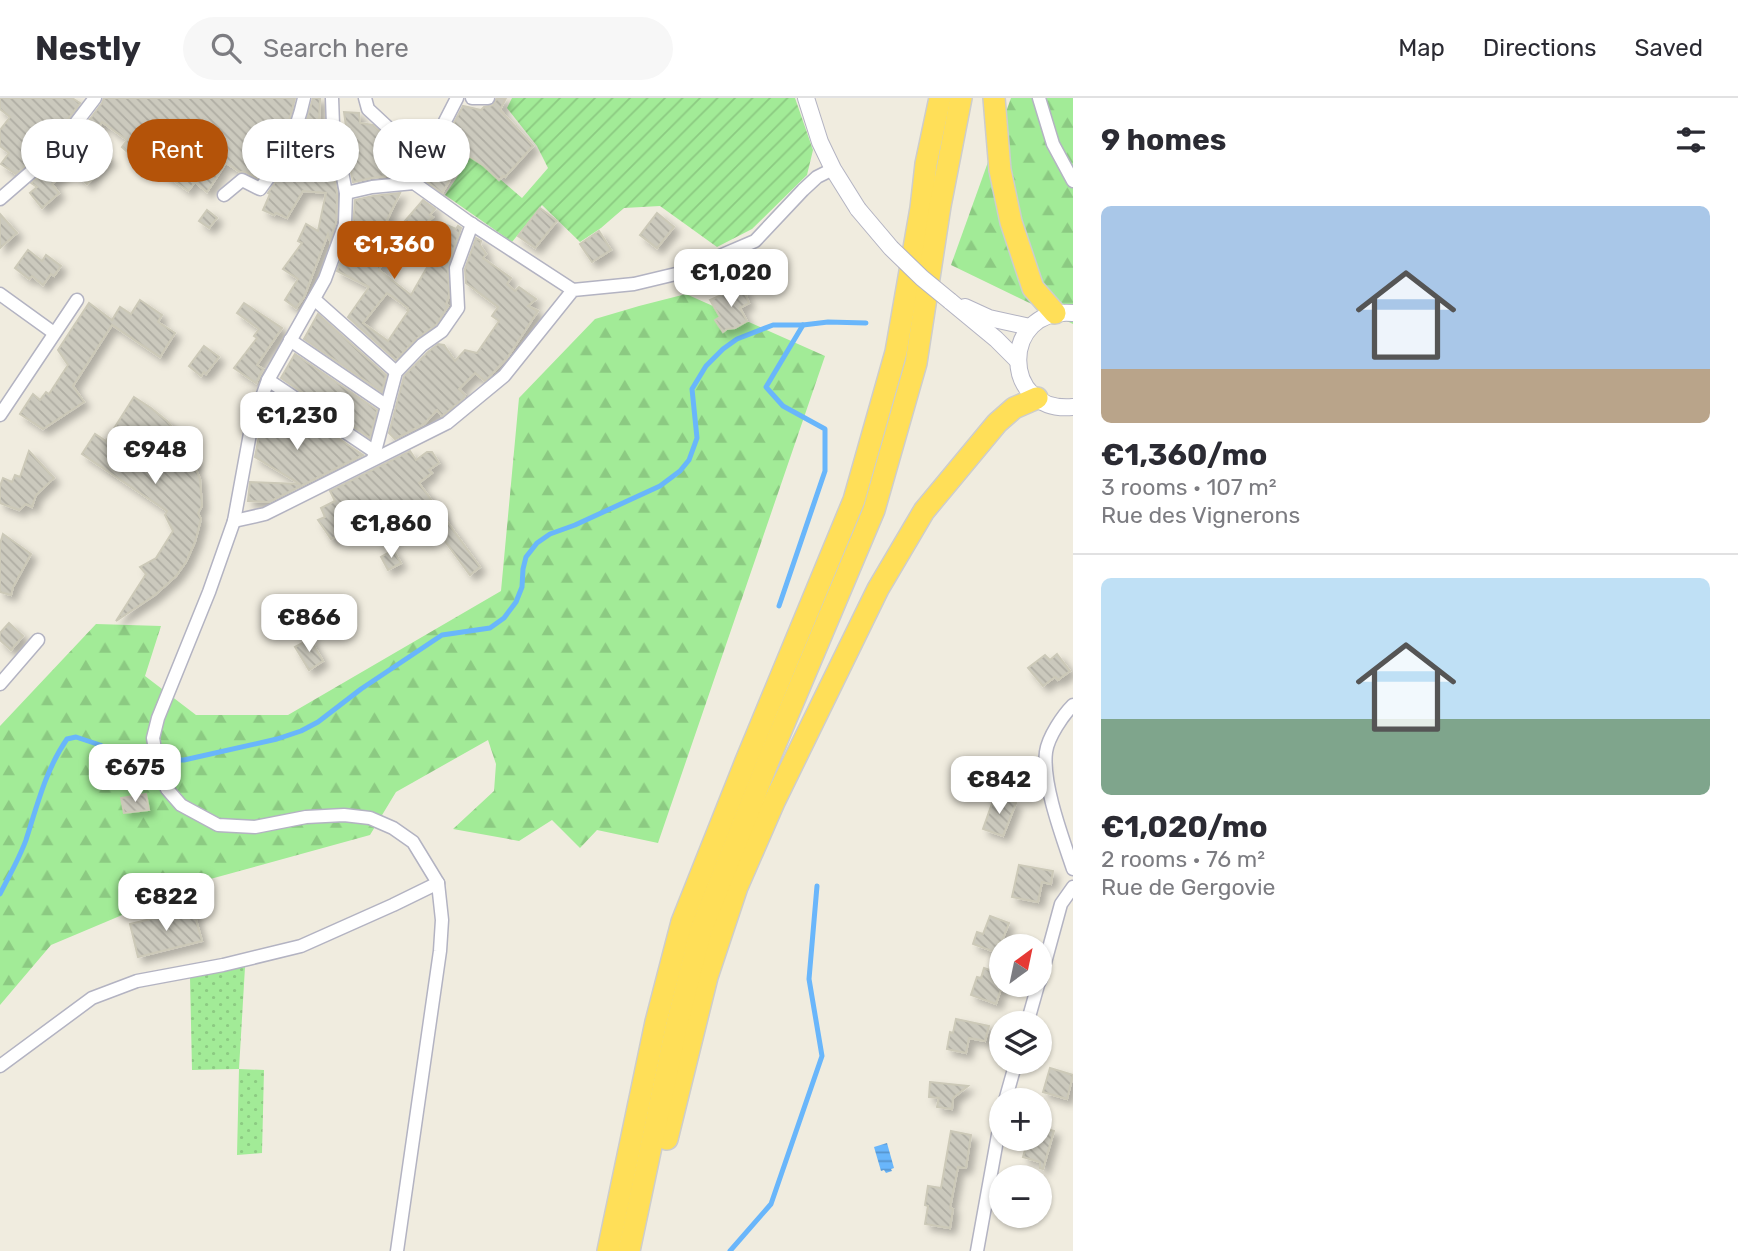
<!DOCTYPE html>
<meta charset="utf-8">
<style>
body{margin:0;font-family:Rubik,sans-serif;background:#f7f7f7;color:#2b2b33;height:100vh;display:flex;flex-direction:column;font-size:26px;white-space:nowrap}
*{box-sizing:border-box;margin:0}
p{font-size:23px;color:#7c7c81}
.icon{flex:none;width:38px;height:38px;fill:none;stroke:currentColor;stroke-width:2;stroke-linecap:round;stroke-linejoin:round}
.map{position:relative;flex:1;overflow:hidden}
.details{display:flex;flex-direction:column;background:#fff;width:665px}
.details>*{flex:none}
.banner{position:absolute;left:21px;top:21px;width:665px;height:63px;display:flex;gap:14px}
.needle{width:46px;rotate:33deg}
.buttons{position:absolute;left:989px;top:836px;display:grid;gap:14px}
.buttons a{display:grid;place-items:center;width:63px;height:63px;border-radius:50%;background:#fff;box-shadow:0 2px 5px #0004;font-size:35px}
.price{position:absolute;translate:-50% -60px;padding:0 16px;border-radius:14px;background:#fff;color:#222;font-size:23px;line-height:46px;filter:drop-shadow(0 2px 4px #0008)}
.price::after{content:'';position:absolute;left:50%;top:42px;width:21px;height:16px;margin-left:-10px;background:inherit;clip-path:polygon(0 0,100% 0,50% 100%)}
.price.on{background:#b45309;color:#fff}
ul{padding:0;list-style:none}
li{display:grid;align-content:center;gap:14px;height:371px;padding:0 28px}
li+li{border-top:2px solid #e1e1e2}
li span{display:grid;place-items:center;height:217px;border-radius:10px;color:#555}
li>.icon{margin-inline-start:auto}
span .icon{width:126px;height:126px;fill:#fffc;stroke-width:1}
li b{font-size:30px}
h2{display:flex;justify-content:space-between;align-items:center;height:84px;padding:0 28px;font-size:30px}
.chip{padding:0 24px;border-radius:32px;background:#fff;box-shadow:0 2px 5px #0004;font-size:24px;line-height:63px}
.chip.on{background:#b45309;color:#fff}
header{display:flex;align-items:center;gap:42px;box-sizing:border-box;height:98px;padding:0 35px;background:#fff;border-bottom:2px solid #e1e1e2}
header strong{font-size:33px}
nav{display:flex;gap:38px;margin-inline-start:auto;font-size:24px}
.search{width:490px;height:63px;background:#f7f7f7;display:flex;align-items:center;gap:18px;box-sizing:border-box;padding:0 24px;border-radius:38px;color:#7c7c81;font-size:26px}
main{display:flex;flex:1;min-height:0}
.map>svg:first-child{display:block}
.grass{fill:url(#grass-dots)}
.forest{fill:url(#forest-firs)}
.garden{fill:url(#garden-furrows)}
.water{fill:url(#water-rules)}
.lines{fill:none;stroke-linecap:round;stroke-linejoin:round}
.stream{stroke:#69b6fb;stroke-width:5}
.building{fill:url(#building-back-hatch);stroke:#ccc9b8;stroke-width:2;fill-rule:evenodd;filter:url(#shadow)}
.minor-casing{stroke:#b3b3c2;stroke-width:15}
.tertiary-casing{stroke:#b3b3c2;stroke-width:18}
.trunk-casing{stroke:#cdcdcd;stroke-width:24}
.minor{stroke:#fff;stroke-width:12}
.tertiary{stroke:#fff;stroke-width:16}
.trunk{stroke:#ffdf58;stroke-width:21}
.tertiary-bridge-casing{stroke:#b3b3c2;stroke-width:18;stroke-linecap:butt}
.tertiary-bridge{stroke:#fff;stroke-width:16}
</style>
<header>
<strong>Nestly</strong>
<div class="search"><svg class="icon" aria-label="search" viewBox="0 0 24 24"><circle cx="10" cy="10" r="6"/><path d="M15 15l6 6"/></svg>Search here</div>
<nav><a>Map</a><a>Directions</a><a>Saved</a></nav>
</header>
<main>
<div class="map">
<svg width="1073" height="1153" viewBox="0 0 1073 1153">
<defs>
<pattern id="grass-dots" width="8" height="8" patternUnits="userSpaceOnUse" patternTransform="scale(1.75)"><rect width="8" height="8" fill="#a2eb97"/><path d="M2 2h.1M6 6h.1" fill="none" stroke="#8cca82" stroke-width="1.8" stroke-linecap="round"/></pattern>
<pattern id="forest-firs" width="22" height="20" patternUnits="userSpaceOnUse" patternTransform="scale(1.75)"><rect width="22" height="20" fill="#a2eb97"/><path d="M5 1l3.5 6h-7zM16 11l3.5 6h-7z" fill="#8cca82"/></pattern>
<pattern id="garden-furrows" width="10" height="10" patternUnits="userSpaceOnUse" patternTransform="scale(1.75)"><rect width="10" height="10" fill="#a2eb97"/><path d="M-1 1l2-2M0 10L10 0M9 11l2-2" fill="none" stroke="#8cca82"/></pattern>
<pattern id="water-rules" width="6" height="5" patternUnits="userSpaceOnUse" patternTransform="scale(1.75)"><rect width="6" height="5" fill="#69b6fb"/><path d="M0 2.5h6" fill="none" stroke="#5794cc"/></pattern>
<pattern id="building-back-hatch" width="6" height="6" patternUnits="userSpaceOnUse" patternTransform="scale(1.75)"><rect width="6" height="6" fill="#cbc9bd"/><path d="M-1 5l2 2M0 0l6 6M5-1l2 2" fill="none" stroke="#afada3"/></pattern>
<filter id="shadow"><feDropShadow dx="5.5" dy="5.5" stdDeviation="3.5" flood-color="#0004"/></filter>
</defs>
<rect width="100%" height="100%" fill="#f0ecdf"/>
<polygon class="grass" points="245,869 239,971 264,972 262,1055 237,1057 239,971 192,972 190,879"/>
<g class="forest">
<polygon points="1011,0 1073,0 1073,226 951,167"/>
<polygon points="686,196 825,258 658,745 597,732 580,750 552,722 519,743 453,731 494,693 496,666 488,642 396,694 370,737 203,783 51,847 0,907 0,628 96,526 161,528 145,578 196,617 288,617 501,493 519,300 595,221 639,208"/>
</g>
<polygon class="garden" points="512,0 795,0 813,52 807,77 752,131 717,149 660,108 624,110 601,130 580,144 542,107 512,144 445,97 472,57 522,100 548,70 537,48 507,10"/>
<polygon class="water" points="887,1045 894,1070 891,1071 892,1073 886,1075 884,1072 881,1073 874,1049"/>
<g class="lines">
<g class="stream">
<polyline points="779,508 825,373 825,331 783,308 766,289 803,227"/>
<path d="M0 796C9 778 19 761 26 742 37 708 46 671 67 641L76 639 100 647 110 653 142 662H184L277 641 301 633 318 624 361 591 442 537 490 530 504 520 516 504 522 489 523 471 526 459 537 445 550 436 575 427 660 388 680 373 689 362 697 340 692 291 706 268 723 251 737 241 773 227H803L828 224 866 225"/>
<polyline points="730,1153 771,1106 822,958 809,881 817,788"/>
</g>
</g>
<g class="building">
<polygon points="0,0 72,0 80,5 47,49 16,76 1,66 9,55 0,48 0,32 10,19 0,11"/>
<polygon points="104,0 295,0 289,23 280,44 257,80 246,74 240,74 226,65 207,94 195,84 188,93 149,65 144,69 122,49 127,42 102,24 89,44 111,61 87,86 71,69 52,86 59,95 42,110 30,95 37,89 31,85 60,61 102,5"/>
<polygon points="313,0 320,0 319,23 311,55 330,56 337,96 336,124 330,143 328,136 304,199 296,210 285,202 298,181 283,171 302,145 298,143 306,126 318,133 326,95 303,93 287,120 276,115 274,117 263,112 270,96 268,95 289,63 301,41"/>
<polygon points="497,0 506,0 500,12 533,48 505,79 503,78 499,82 484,68 466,56 442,95 419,78 409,75 371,80 353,84 348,57 350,57 344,14 359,15 360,25 373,27 392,45 418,55 442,47 463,8 481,12 484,9 493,7"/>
<polygon points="416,26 431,32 418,37 411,34"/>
<path d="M400 95 367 164 368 165 390 140 393 142 379 172 411 197 429 166 447 127 456 131 458 128 461 130 448 168 449 198 446 206 448 208 436 227 416 241 396 262 348 219 369 189 337 173 353 129 355 102 373 98ZM387 195 408 210 407 212H409L388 243 363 225Z"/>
<polygon points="423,102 435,111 430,117 433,119 406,142 397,132"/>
<polygon points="540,110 557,123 535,150 518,138"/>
<polygon points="207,112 217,120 209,130 199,123"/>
<polygon points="657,115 674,129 657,150 640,137"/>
<polygon points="0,116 17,135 0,150"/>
<polygon points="599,133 611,152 592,164 580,146"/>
<polygon points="476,140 481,143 480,147 486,156 483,160 511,180 507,186 515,193 519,189 536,201 528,208 538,213 507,260 489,279 485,283 475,275 459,291 465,297 463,301 442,318 437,312 424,326 395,341 389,335 404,278 428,254 438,246 444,247 455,263 465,252 477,255 499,223 492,218 498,209 466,185 465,171"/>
<polygon points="28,152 42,163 46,157 61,168 54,178 51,176 43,187 32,178 29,181 15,170"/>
<polygon points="742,188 749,205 740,210 747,223 735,230 727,231 723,234 715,222 720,219 710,202"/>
<polygon points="140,202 162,217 158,224 175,235 160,259 112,227 73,288 84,304 43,331 20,316 33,296 40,302 46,294 49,296 68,267 58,252 89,205 112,222 120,209 131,216"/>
<polygon points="244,205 282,230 257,267 263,271 256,285 234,270 257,240 254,238 259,231 237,215"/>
<polygon points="318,216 386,277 382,294 304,241"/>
<polygon points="204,248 219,259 206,276 204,274 201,278 189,268"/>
<polygon points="295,256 377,312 370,340 281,280"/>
<polygon points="134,299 151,310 167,323 180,338 190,353 196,365 195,369 200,381 202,408 198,415 201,421 195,444 186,464 176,478 155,497 116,523 146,476 140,469 156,460 173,433 165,417 167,413 82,356 95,336 106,343"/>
<polygon points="283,303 363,357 269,404 248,403 250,384 300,386 255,359 261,328 264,330 272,316 275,317"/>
<polygon points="29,353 54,380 36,397 32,409 26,406 19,412 0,405 0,388 3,380 12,384 15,377 20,379"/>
<polygon points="410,353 416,362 427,354 432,354 439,365 429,372 432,375 419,385 480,469 470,477 436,431 424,438 417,425 391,439 374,412 354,420 350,432 331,441 318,422 325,419 321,410 335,403 330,393"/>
<polygon points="3,436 31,456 13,489 11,497 0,494 0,446"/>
<polygon points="393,452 401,465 388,472 381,459"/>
<polygon points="9,525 23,538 11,552 0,542 0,535"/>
<polygon points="310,541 323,563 309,572 295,549"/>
<polygon points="1057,556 1070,573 1058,582 1055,579 1043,588 1028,570 1045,557 1050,562"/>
<polygon points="146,696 149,712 124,715 121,700"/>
<polygon points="995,697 1016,705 1003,738 983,731"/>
<polygon points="1019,767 1053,773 1051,786 1042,784 1038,804 1012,799"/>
<polygon points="193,811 202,843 138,859 130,826"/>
<polygon points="990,818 1009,825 1001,845 999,844 995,854 973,846 977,834 983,836"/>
<polygon points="984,870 1001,876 1001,891 996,906 971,897 977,879 981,880"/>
<polygon points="956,921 989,928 985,943 969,940 966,955 947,951 950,934 953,935"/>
<polygon points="1050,970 1073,977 1067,1001 1043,994"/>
<polygon points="930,984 968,988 953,1000 952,1011 937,1009 939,1000 929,999"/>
<polygon points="1040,1029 1054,1033 1043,1071 1040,1070 1040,1064 1023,1059 1028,1041 1040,1041"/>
<polygon points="951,1033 971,1037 966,1070 958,1069 950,1110 953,1111 950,1130 925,1126 928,1108 925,1107 928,1088 941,1090"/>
</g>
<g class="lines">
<defs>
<g id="minor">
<polyline points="332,0 333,27 346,95 345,126 325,181 268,282 251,330 234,423 209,494 158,620 153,640 158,668 167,691 181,707 218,727 255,729 306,719 344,717 370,720 393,730 413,744 438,785 442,822 440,853 397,1153"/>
<polyline points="365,0 368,11 396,37 417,46 436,41 457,0"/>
<polyline points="472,0 488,0"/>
<polyline points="1039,0 1053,46 1073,83"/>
<polyline points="346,95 372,89 414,85 467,123 573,192"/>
<path d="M224 97 242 82 260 91C283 61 296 37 304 0"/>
<polyline points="0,101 53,55 95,0"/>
<polyline points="0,196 54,235"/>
<polyline points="314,201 396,274"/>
<polyline points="290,242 387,308"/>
<polyline points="268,282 375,354"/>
<polyline points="0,317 77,202"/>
<polyline points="373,361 396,274 422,247 442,233 458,210 456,170 472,126"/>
<polyline points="234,423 265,416 447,325 504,278 573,192 634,186 680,175 755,143 803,92 817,79 833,71"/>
<polyline points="0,586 38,542"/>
<path d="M1073 607C1063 617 1048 639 1046 654 1042 686 1063 741 1073 771"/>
<polyline points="1040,883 1061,806 1073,789"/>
<polyline points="1027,926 1038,887"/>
<polyline points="0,968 92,900 137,883 223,867 301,848 393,807 438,785"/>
<polyline points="1005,1003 1016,964"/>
<polyline points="977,1153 1001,1020"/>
</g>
<g id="tertiary">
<polyline points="806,0 820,44 833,71 858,111"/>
<polyline points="950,203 996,241 1017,262"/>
<polyline points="965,209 989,220 1030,229"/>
<path d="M1073 215C1000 208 1000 316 1073 309"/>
</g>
<g id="trunk">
<polyline points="994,0 1000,72 1011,124 1033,190 1055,215"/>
<polyline points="667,1041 707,879 737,789 774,704 878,491 924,413 997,325 1014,310 1037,300"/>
<polyline points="608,1153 656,924 682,824 746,663 854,402 896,254 921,110 926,66 940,0"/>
<polyline points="629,1153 676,930 701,832 769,661 874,412 916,265 940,108 961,0"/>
</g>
</defs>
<use href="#minor" class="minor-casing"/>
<use href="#tertiary" class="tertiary-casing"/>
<use href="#trunk" class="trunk-casing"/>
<use href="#minor" class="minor"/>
<use href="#tertiary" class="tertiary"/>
<use href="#trunk" class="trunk"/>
<defs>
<polyline id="tertiary-bridge" points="858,111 891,150 922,180 950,203"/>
</defs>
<use href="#tertiary-bridge" class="tertiary-bridge-casing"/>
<use href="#tertiary-bridge" class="tertiary-bridge"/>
</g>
</svg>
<div class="buttons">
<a><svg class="needle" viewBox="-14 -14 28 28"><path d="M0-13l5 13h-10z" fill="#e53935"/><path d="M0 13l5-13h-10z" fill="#7c7c81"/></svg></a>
<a><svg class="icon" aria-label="layers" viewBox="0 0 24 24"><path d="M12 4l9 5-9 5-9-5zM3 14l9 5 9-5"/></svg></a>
<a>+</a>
<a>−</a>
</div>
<b class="price on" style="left:394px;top:183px">€1,360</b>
<b class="price" style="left:731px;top:211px">€1,020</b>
<b class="price" style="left:297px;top:354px">€1,230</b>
<b class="price" style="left:155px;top:388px">€948</b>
<b class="price" style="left:391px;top:462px">€1,860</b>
<b class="price" style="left:309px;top:556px">€866</b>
<b class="price" style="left:135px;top:706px">€675</b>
<b class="price" style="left:999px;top:718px">€842</b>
<b class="price" style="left:166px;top:835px">€822</b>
<div class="banner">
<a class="chip">Buy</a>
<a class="chip on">Rent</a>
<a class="chip">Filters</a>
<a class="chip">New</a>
</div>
</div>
<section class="details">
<h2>9 homes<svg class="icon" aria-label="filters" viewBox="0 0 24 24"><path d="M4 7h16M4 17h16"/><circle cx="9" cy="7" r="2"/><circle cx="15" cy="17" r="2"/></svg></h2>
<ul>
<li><span style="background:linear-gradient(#a9c7e8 75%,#b9a48a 0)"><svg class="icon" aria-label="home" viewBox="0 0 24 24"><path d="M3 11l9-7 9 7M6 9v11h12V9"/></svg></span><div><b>€1,360/mo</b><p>3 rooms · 107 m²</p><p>Rue des Vignerons</p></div></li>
<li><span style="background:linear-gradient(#bfe0f5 65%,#7fa58c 0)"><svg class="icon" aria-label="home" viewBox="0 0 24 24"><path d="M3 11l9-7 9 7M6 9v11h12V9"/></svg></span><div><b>€1,020/mo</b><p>2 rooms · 76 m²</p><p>Rue de Gergovie</p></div></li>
</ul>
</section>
</main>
